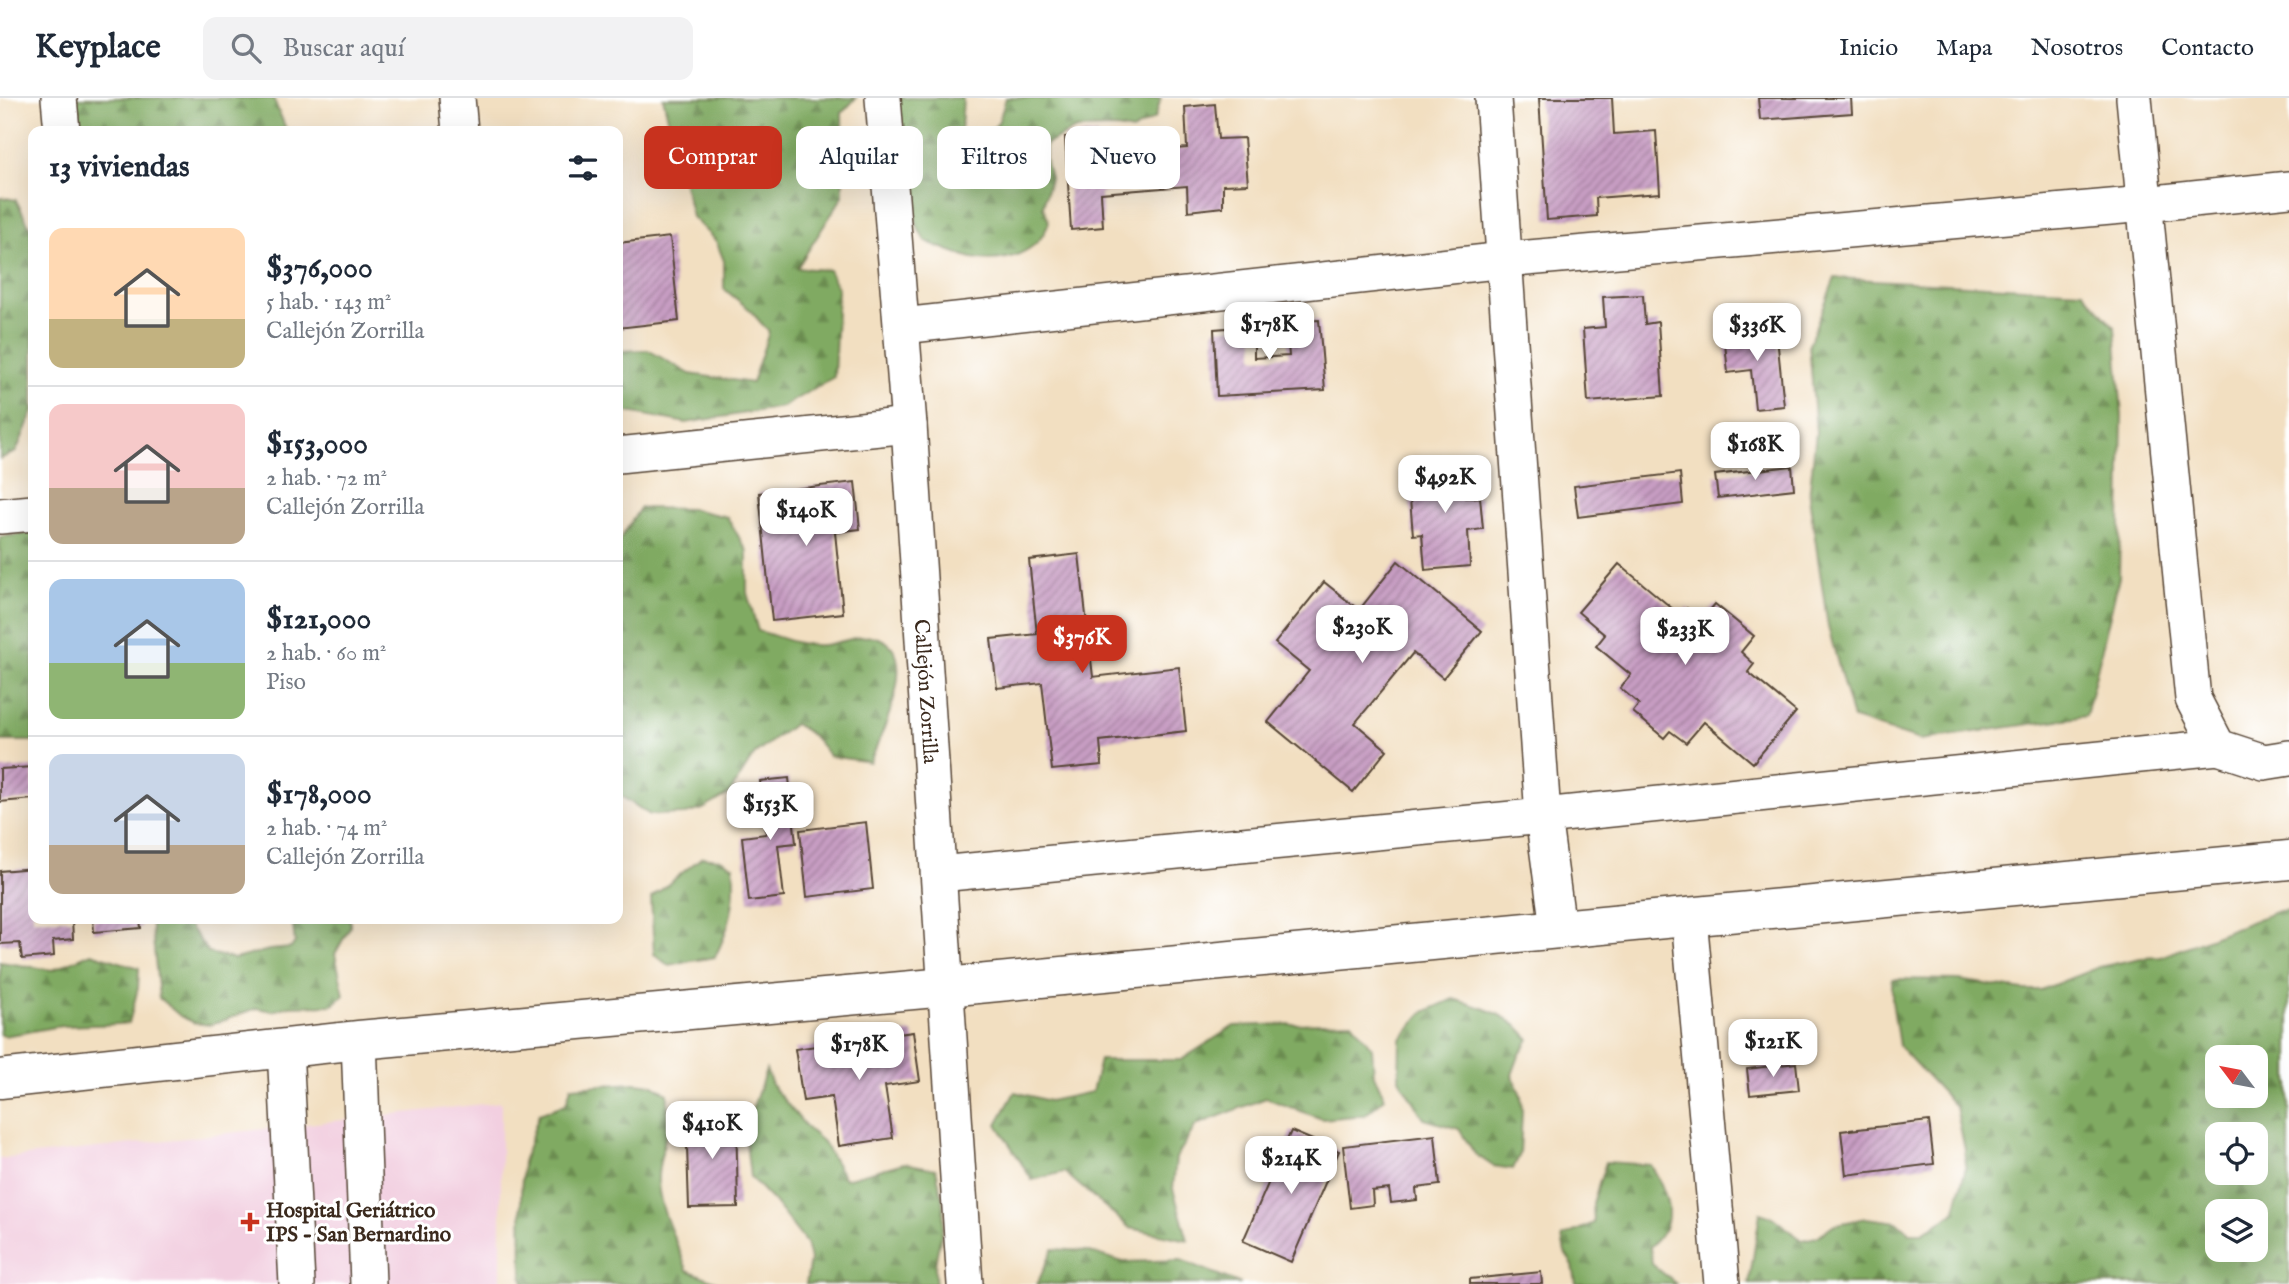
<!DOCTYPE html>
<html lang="es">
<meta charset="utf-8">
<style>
body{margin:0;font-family:"IM FELL English",serif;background:#f2f2f3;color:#1f2937;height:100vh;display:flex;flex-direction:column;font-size:26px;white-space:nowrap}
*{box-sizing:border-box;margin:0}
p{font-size:23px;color:#747a83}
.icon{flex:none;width:38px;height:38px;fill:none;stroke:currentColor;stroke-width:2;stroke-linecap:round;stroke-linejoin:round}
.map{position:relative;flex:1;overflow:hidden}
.panel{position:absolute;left:28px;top:28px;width:595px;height:798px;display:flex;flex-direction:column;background:#fff;border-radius:14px;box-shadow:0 7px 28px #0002}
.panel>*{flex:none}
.hud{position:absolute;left:644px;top:28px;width:665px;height:63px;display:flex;gap:14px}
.needle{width:46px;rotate:302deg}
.tools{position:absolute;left:2205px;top:947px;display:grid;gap:14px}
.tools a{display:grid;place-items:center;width:63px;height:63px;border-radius:14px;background:#fff;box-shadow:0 7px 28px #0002;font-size:35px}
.price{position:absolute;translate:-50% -60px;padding:0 16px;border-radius:14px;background:#fff;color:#222;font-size:23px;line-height:46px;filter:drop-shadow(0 2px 4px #0008)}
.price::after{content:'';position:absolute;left:50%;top:42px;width:21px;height:16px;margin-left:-10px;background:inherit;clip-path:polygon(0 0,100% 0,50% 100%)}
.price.active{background:#c8321e;color:#fff}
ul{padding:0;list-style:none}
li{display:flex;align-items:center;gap:21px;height:175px;padding:0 21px}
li+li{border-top:2px solid #e0e1e3}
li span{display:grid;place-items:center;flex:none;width:196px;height:140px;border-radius:14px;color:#555}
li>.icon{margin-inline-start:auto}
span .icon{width:84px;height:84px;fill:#fffc;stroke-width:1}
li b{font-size:30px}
h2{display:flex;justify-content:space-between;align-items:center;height:84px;padding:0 21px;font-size:30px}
.tag{padding:0 24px;border-radius:14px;background:#fff;box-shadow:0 7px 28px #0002;font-size:24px;line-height:63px}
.tag.active{background:#c8321e;color:#fff}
header{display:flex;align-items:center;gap:42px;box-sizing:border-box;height:98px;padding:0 35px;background:#fff;border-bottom:2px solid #e0e1e3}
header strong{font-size:33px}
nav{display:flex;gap:38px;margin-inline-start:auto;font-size:24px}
.search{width:490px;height:63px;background:#f2f2f3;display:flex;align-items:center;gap:18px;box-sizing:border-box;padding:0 24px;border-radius:14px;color:#747a83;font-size:26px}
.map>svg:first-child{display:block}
.built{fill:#f2cfe0}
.forest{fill:url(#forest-firs);stroke:#5e6a40;stroke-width:2;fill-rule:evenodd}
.building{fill:url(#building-hatch)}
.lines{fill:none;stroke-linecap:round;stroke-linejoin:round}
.minor-casing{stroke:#564536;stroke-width:38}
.major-casing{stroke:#564536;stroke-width:41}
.minor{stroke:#fff;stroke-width:35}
.major{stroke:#fff;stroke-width:38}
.poi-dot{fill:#c8321e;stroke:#fff;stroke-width:2.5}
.labels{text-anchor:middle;stroke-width:6;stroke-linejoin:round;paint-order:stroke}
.street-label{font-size:21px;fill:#3b2a1e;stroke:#fff}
.poi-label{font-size:21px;font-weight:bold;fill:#3b2a1e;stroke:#fff;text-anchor:start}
</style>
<header>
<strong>Keyplace</strong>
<div class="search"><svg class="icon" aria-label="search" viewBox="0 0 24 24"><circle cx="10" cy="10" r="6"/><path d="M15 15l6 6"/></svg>Buscar aquí</div>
<nav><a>Inicio</a><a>Mapa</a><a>Nosotros</a><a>Contacto</a></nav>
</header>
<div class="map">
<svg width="2289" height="1186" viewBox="0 0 2289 1186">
<defs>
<pattern id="forest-firs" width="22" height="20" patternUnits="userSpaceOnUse" patternTransform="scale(1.75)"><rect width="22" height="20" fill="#80aa62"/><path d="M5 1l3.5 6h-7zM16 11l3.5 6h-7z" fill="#6a8b50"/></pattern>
<pattern id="building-hatch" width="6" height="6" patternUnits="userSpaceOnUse" patternTransform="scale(1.75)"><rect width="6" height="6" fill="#c79dc3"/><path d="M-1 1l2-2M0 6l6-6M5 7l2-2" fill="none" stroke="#a3809e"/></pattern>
</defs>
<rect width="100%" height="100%" fill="#fff"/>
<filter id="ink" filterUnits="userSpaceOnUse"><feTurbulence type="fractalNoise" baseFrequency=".0143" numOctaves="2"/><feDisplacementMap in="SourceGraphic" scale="14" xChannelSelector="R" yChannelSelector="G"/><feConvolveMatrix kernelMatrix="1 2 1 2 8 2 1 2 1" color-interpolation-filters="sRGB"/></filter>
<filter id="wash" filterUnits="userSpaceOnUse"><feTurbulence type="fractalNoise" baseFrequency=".00686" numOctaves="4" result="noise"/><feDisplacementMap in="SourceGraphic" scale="28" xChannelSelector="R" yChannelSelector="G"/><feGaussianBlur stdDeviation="1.57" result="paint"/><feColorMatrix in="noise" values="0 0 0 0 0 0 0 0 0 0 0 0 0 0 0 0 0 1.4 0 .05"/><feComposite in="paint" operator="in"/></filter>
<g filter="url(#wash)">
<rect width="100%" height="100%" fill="#f2dfc1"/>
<polygon class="built" points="501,1004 501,1186 0,1186 0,1061"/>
<g class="forest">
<polygon points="50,0 273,0 287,33 51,33"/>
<polygon points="663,0 856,0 842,15 843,98 797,170 829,172 838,191 834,279 782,309 686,325 618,312 618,253 648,252 690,276 752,285 769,234 749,211 724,191 724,163 716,143 692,119"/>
<path d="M897 0H963L961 32 968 37C1001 31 996 31 1006 0H1161L1155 20 1132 33 1116 30 1076 31 1046 46V64L1050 80 1043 109 1049 124C1039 156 1003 166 972 160 956 156 940 149 925 143L918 130 909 93 913 77 911 61 901 29Z"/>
<polygon points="0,99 16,102 31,131 33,167 33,313 16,354 0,361"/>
<polygon points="1835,180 2083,193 2115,230 2122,318 2119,479 2086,618 1920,642 1853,621 1828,529 1809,399 1816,334 1809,246"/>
<path d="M640 410 692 411 727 419 747 453V495L758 533C778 538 801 549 822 547 838 546 859 536 875 539 925 550 881 637 870 664L829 658C819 643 810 633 794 626L754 657 729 696 703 711 686 716 650 717 618 696V594L627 578 624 570 618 566V445Z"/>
<polygon points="33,435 33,643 0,643 0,439"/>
<path d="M702 759 720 761 733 768C737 802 730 829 715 859L668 867 654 856 651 800Z"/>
<path d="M2289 812V1186H1749L1760 1115 1772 1119 1802 1142 1817 1139 1833 1127 1866 1120 1897 1124 1910 1135H1922L1954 1115 1966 1069 1965 1052 1956 1009 1899 948 1892 903V881L1959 882 2023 892H2041L2099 869 2141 860 2161 859 2278 813ZM2217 959H2256V998H2217ZM2217 1036H2256V1074H2217ZM2217 1113H2256V1152H2217Z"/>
<polygon points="151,821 184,821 209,855 234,861 269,852 291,850 295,844 292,821 350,821 350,829 335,856 344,897 332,907 289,908 273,913 257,910 211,927 195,925 180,918 159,900"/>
<path d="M91 855 139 870 138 890 129 925C107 928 86 926 64 928 44 930 24 935 4 938L0 936V864L53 872Z"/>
<path d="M1453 901C1481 909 1512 917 1529 941L1519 958 1512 977 1521 997 1522 1014 1520 1056 1513 1071 1493 1068 1475 1056 1459 1031 1424 1021 1399 981 1400 942 1422 915Z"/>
<polygon points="1352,924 1372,950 1374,977 1385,1000 1365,1017 1322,1021 1266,1000 1196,1027 1176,1060 1173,1091 1188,1142 1130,1130 1064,1074 1032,1082 997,1026 1015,994 1049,1003 1092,994 1100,962 1181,962 1234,928"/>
<path d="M766 972 773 989 808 1031 823 1044 845 1081 904 1065 936 1071C940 1090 945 1107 943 1126 940 1147 932 1165 936 1186H806L810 1162 806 1145 773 1103 750 1079 746 1044 749 1020Z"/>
<path d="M636 985 653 987 668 996C667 1008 669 1022 666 1035 664 1051 657 1066 658 1083 659 1113 677 1143 687 1172L722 1186H524L522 1177 521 1096 523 1064 539 1016 566 1006 571 989Z"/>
<path d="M1606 1064 1651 1067C1662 1085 1674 1110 1665 1131 1662 1137 1654 1144 1650 1149L1652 1166 1676 1186H1576L1573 1167 1565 1155 1562 1139 1594 1125 1593 1105Z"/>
<polygon points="1053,1151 1086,1153 1123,1164 1181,1162 1241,1186 1037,1186"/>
</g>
<g id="blocks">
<g class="building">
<polygon points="1539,0 1612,0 1614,36 1656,33 1660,95 1596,100 1597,118 1547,122"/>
<polygon points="1758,0 1851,0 1852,15 1760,22"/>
<polygon points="1215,6 1218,41 1244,40 1248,86 1223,87 1223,109 1188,113 1187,88 1101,95 1103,129 1071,132 1065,39 1097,36 1098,57 1187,50 1185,9"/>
<polygon points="670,139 679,223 618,230 618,145"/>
<polygon points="1643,197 1645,226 1658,224 1663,298 1588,304 1583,231 1605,229 1603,199"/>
<polygon points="1319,222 1325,292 1217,298 1214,231 1254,228 1254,260 1289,258 1286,224"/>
<polygon points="1776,229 1784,308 1755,311 1751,272 1728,275 1724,235"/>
<polygon points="1462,362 1465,400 1480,399 1483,431 1468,433 1470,468 1425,472 1422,436 1413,437 1410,401 1420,400 1418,365"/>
<polygon points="1792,368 1794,391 1718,400 1715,377"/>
<polygon points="1680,375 1683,406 1578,419 1574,388"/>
<polygon points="855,384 860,431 835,434 843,515 772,523 759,395"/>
<polygon points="1079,456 1093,579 1179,569 1186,633 1100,643 1102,667 1052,672 1042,585 997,590 991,541 1037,536 1029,462"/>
<polygon points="1398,463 1482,533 1443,580 1413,555 1355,625 1387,652 1353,694 1268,624 1309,573 1275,545 1324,484 1359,512"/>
<polygon points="1619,466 1680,517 1687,510 1702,522 1715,506 1754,538 1741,554 1754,566 1748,574 1796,614 1753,665 1704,624 1686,645 1670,633 1664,640 1633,614 1639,606 1620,590 1631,577 1596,548 1605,537 1578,514"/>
<polygon points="33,669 33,701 0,704 0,671"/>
<polygon points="789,680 796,745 778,747 784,799 749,803 742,739 766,736 760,683"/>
<polygon points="866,724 873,791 807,799 800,732"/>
<polygon points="33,770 33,821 72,821 73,841 53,843 54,858 22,861 20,845 0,846 0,773"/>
<polygon points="93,821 140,821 141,830 94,834"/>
<polygon points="913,934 920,983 885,988 893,1040 839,1048 832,999 803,1003 795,951"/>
<polygon points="1796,965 1799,992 1750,997 1747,971"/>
<polygon points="736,1016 738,1109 689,1110 686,1017"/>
<polygon points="1929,1023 1934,1066 1846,1077 1841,1033"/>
<polygon points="1291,1033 1339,1053 1291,1164 1243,1143"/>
<polygon points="1435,1037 1440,1087 1416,1090 1417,1102 1391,1105 1389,1091 1372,1093 1373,1107 1350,1110 1343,1048"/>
<polygon points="1541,1174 1542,1186 1470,1186 1470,1181"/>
</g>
</g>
</g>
<g filter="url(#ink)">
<use href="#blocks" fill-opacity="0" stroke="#564536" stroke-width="2"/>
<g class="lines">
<defs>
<g id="minor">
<polyline points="59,0 62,33"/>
<polyline points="457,0 460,33"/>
<path id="s1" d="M883 0 909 327 965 1186"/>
<polyline points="1493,0 1543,718 1558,830"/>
<polyline points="2134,0 2193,601 2218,649 2264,664 2289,660"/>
<polyline points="902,228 1505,162 2145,106 2289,91"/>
<polyline points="618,357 909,327"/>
<polyline points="0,418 33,415"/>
<polyline points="939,776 1543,718 2218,649"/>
<polyline points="1689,819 1722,1186"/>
<polyline points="359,942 368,1186"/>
<polyline points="285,950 297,1186"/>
</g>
<polyline id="major" points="0,981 359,942 946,889 2289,762"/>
</defs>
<use href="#minor" class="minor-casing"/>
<use href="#major" class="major-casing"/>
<use href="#minor" class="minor"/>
<use href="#major" class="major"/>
</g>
</g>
<path class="poi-dot" d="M246.5 1113.5h7v7h7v7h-7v7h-7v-7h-7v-7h7z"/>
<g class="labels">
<g class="street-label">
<text dy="7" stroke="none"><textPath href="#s1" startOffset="595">Callejón Zorrilla</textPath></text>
</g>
<g class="poi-label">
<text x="266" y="1119">Hospital Geriátrico<tspan x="266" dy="24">IPS - San Bernardino</tspan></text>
</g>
</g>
</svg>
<div class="tools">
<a><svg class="needle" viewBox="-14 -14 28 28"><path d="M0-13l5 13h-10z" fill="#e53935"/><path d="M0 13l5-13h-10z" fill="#747a83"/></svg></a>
<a><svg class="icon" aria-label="locate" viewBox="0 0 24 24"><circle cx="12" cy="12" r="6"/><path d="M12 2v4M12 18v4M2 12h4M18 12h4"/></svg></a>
<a><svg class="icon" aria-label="layers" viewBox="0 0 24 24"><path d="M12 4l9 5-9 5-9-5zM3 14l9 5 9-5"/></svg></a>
</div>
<b class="price" style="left:1269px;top:264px">$178K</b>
<b class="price" style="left:1757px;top:265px">$336K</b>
<b class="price" style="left:1755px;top:384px">$168K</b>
<b class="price" style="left:1445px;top:417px">$492K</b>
<b class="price" style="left:806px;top:450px">$140K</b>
<b class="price" style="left:1362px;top:567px">$230K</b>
<b class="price" style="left:1685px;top:569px">$233K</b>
<b class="price active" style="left:1082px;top:577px">$376K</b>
<b class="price" style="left:770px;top:744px">$153K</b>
<b class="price" style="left:1773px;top:981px">$121K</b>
<b class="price" style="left:859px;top:984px">$178K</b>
<b class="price" style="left:712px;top:1063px">$410K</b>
<b class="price" style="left:1291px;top:1098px">$214K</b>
<div class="hud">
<a class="tag active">Comprar</a>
<a class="tag">Alquilar</a>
<a class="tag">Filtros</a>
<a class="tag">Nuevo</a>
</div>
<section class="panel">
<h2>13 viviendas<svg class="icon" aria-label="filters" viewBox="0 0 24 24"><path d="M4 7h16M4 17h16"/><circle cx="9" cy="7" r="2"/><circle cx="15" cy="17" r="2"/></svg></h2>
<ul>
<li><span style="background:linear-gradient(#ffd9b3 65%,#c2b280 0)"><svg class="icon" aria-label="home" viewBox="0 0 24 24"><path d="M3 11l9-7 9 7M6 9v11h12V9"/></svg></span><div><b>$376,000</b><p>5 hab. · 143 m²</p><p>Callejón Zorrilla</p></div></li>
<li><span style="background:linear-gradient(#f6c9c9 60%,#b9a48a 0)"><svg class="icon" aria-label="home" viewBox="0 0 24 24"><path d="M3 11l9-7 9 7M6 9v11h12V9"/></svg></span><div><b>$153,000</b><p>2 hab. · 72 m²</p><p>Callejón Zorrilla</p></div></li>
<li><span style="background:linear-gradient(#a9c7e8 60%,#8fb573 0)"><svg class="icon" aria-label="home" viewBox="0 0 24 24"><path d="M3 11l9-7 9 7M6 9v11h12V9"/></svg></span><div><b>$121,000</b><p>2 hab. · 60 m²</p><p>Piso</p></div></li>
<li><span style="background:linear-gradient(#c9d6e8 65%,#b9a48a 0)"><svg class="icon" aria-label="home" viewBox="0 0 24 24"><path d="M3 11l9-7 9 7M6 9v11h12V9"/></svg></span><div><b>$178,000</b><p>2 hab. · 74 m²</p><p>Callejón Zorrilla</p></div></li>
</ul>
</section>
</div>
